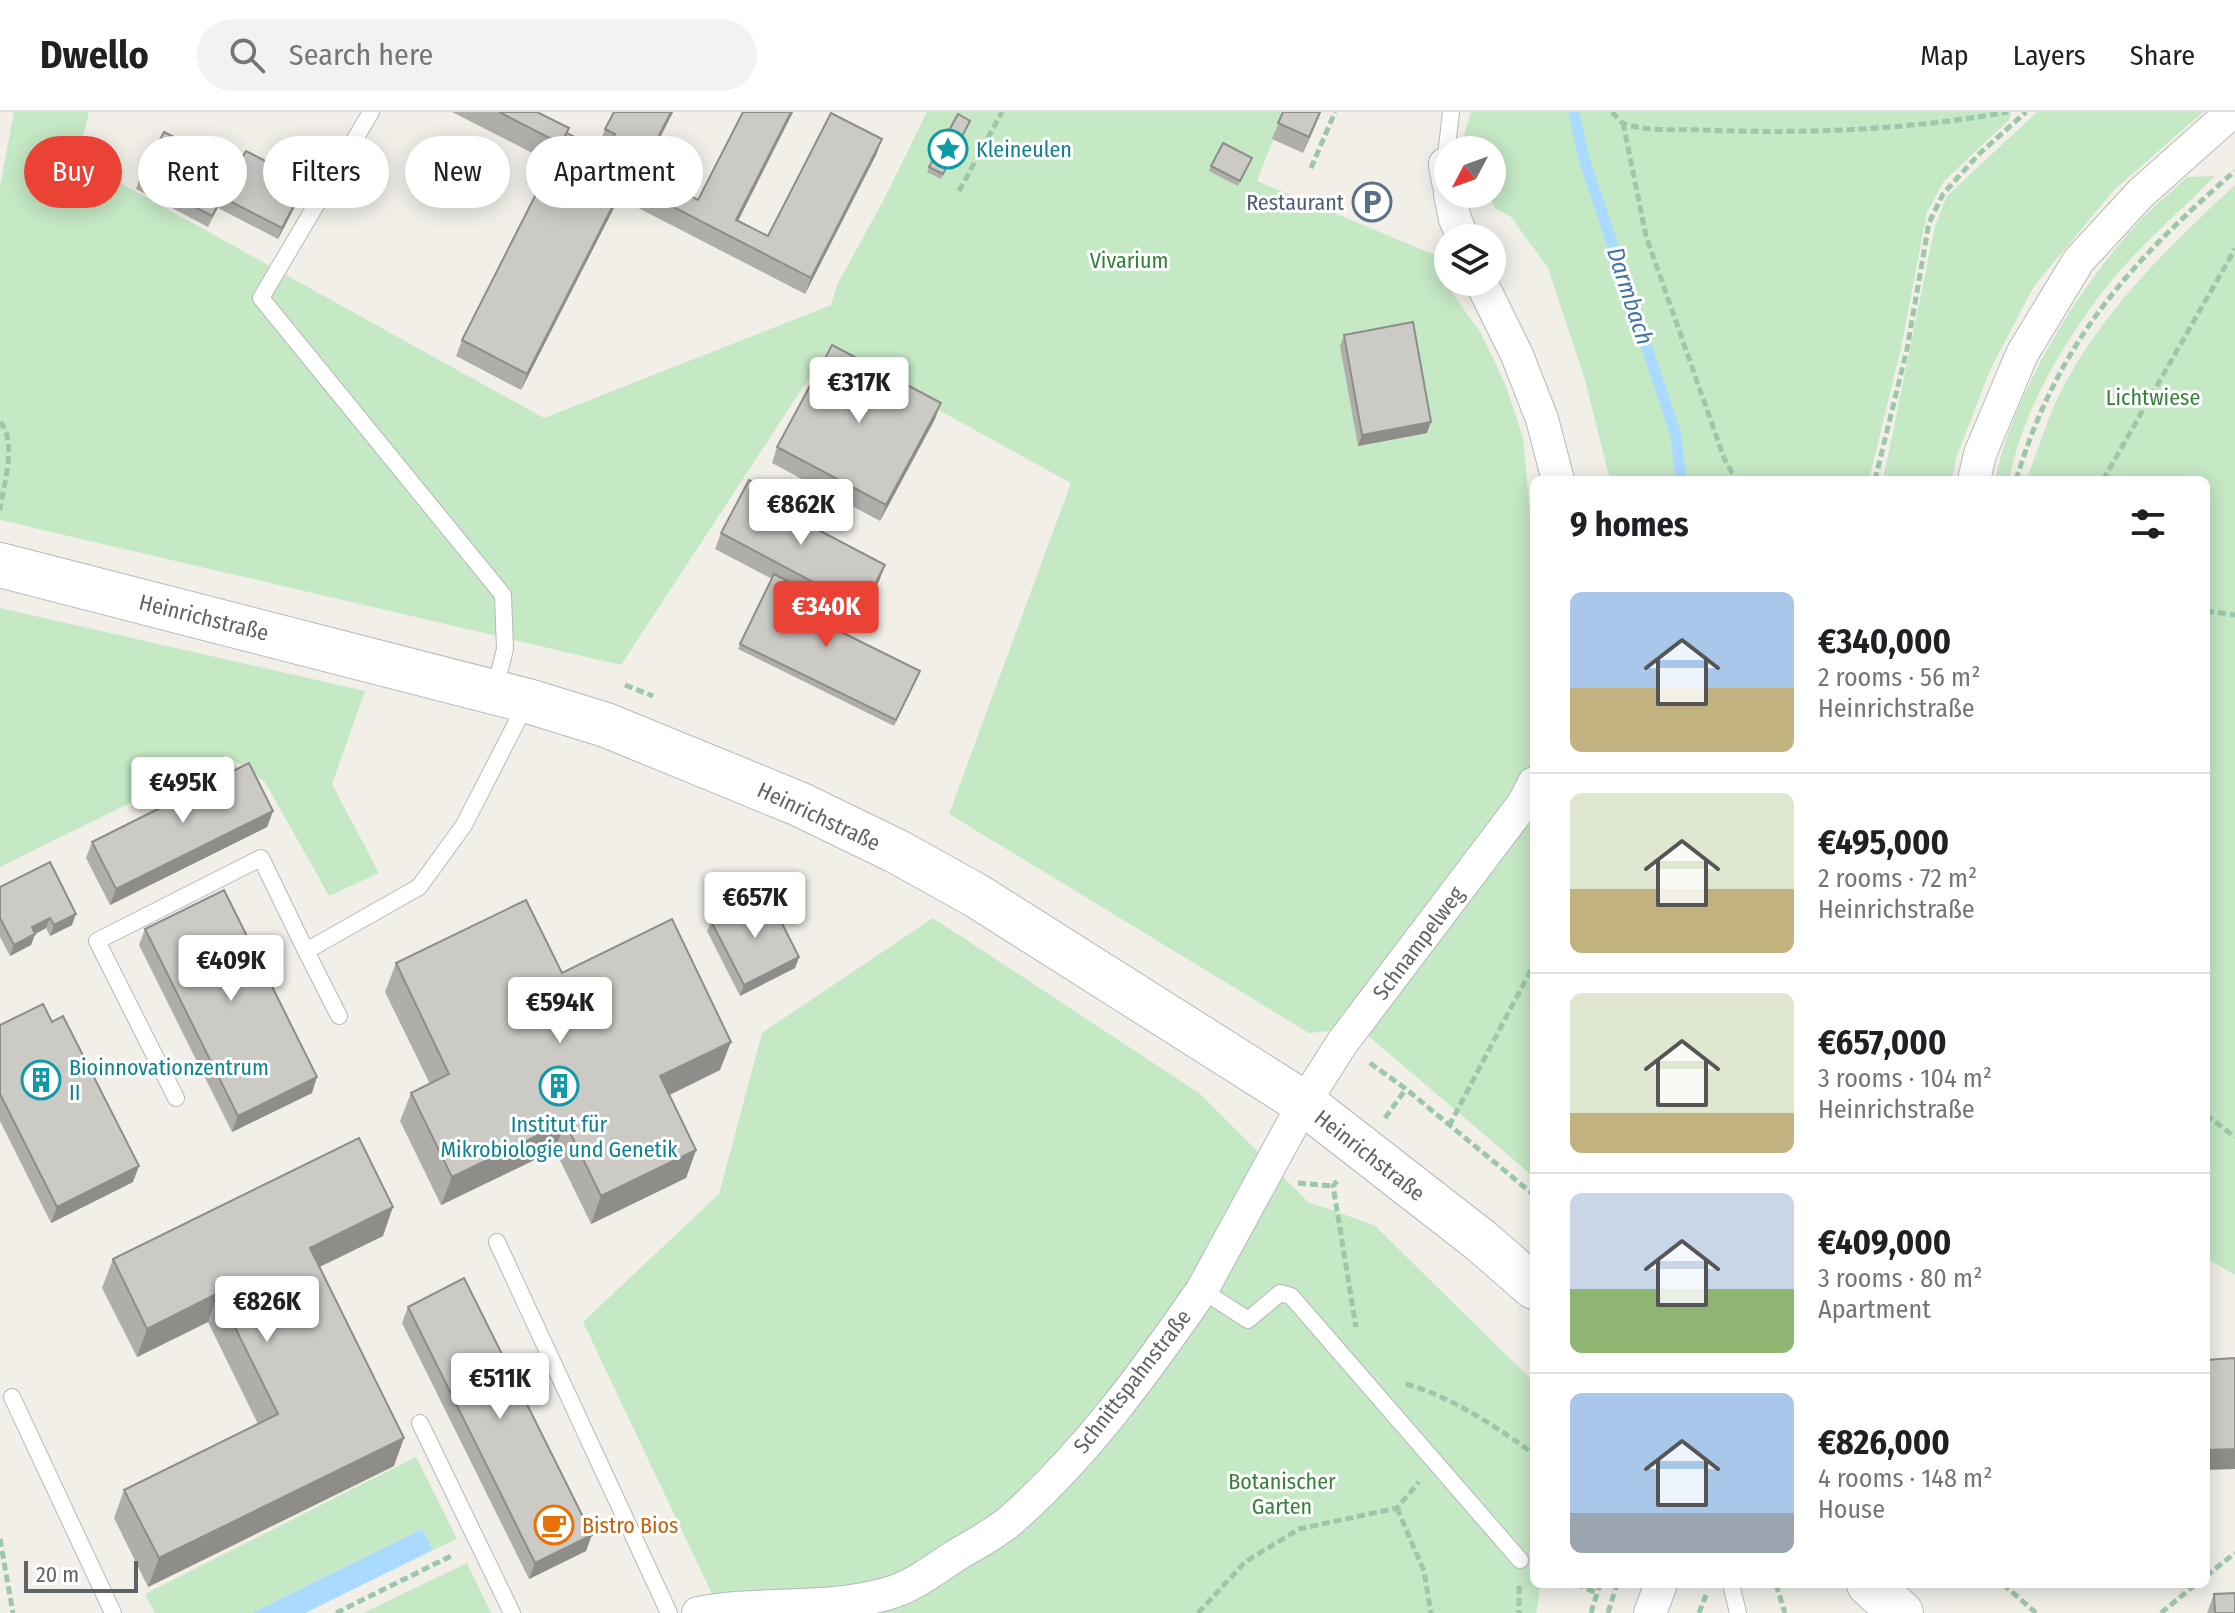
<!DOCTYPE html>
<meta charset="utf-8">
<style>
body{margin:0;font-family:"Fira Sans Condensed",sans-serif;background:#f2f2f2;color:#202124;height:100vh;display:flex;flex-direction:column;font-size:30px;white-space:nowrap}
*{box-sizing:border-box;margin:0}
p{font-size:26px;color:#757577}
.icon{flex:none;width:44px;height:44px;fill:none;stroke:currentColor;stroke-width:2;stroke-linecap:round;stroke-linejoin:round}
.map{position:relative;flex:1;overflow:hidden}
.drawer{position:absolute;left:1530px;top:364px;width:680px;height:1112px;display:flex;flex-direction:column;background:#fff;border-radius:12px;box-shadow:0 4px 20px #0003}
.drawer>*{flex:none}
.guide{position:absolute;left:24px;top:24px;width:760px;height:72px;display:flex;gap:16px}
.needle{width:52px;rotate:229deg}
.tools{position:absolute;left:1434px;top:24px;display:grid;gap:16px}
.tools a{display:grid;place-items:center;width:72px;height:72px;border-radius:50%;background:#fff;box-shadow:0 4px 20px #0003;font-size:40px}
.scale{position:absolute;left:24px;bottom:20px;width:114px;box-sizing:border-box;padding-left:8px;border:4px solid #5f6368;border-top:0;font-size:22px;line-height:28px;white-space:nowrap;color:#5f6368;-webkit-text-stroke:6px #fff;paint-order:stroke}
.price{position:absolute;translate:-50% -68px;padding:0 18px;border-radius:8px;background:#fff;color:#222;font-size:26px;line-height:52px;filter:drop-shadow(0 2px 4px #0008)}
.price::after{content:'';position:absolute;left:50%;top:48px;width:24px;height:18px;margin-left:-12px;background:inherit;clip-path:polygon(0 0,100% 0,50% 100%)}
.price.active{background:#ea4335;color:#fff}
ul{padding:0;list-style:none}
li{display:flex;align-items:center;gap:24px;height:200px;padding:0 40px}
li+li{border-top:2px solid #e0e0e0}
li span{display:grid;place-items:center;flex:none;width:224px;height:160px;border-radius:12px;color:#555}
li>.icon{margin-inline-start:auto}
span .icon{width:96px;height:96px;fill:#fffc;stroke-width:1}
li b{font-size:34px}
h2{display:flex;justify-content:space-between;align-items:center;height:96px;padding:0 40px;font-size:34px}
.pill{padding:0 28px;border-radius:36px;background:#fff;box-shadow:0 4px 20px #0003;font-size:28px;line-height:72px}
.pill.active{background:#ea4335;color:#fff}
header{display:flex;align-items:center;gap:48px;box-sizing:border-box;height:112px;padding:0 40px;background:#fff;border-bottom:2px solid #e0e0e0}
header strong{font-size:38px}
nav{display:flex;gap:44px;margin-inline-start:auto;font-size:28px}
.search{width:560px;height:72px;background:#f2f2f2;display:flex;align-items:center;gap:20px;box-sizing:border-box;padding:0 28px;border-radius:44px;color:#757577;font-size:30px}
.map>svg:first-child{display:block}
.green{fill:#c5e8c5}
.water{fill:#aadaff}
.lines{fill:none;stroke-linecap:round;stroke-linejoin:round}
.stream{stroke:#aadaff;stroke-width:11}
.lane-casing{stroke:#b5b8bc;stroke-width:18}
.street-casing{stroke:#b5b8bc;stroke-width:34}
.secondary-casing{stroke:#b6babf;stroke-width:46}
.path{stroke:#9cc7a9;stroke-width:5;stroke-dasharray:8 4;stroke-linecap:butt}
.lane{stroke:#fff;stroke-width:16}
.street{stroke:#fff;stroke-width:32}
.secondary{stroke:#fff;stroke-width:44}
.wall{fill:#afaea9}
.shaded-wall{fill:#8f8d8a}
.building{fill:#cccac5;stroke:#8f8d8a;stroke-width:2}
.labels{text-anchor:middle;stroke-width:6;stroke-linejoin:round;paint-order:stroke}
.culture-label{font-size:22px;fill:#0d838f;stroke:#fff;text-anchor:start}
.service-label{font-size:22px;fill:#4e5e75;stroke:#fff;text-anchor:end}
.park-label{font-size:22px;fill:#348238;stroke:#fff}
.street-label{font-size:22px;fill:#5f6368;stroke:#fff}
.food-label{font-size:22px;fill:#c56008;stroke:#fff;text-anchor:start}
.water-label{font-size:24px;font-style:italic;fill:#4174aa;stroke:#fff}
</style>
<header>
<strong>Dwello</strong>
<div class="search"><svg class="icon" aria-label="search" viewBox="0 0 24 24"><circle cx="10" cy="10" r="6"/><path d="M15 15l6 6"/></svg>Search here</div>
<nav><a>Map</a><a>Layers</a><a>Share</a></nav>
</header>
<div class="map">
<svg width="2235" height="1501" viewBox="0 0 2235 1501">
<rect width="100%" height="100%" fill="#f1efe8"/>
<g class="green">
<polygon points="14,0 89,0 77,47 544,306 831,193 837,173 883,89 927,0 1284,0 1257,69 1440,145 1452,181 1481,221 1505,272 1523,325 1534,446 1534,1065 1359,916 1309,921 949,702 1071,371 828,237 621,553 0,408 0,74"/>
<polygon points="1471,0 2011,0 2009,8 1944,69 1927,100 1901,236 1869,368 1610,368 1585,268 1548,156 1511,105 1495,96 1488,82 1492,82 1492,38 1464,38 1461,33"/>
<polygon points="2037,0 2203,0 2113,79 2034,174 1991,256 1956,346 1952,368 1883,368 1935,114 1947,84"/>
<path d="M2215 64C2178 101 2136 137 2104 178 2061 234 2023 299 2009 368H1995C2013 282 2078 175 2138 111 2153 95 2171 80 2187 65Z"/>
<path d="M2235 73V1163L2206 1146V368H2026C2038 340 2046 309 2059 283 2101 200 2168 135 2235 73Z"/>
<polygon points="0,496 365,579 332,672 379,761 329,784 265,670 227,643 0,755"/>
<polygon points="933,806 1199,981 1308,1090 1374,1113 1534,1270 1534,1472 1541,1472 1536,1501 721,1501 583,1210 719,1082 762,921"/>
<polygon points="416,1345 457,1427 433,1438 422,1417 252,1501 155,1501 145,1482"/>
<polygon points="467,1451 491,1501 363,1501"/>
</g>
<polygon class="water" points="422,1417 433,1438 305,1501 252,1501"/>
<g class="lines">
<polyline class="stream" points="1574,0 1584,47 1676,323 1681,368"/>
<defs>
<g id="lane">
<polyline points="371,0 261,186 503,483 505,537 495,577"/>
<polyline points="1445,52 1451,0"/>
<polyline points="306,839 339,904"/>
<polyline points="176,986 97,829 261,746 306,839 419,775 464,713 527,590"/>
<polyline points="497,1130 669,1501"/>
<polyline points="1202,1178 1248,1208 1280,1181 1291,1184 1520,1448"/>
<polyline points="12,1285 113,1501"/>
<polyline points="420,1311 512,1501"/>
<polyline points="1731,1472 1738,1501"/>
</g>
<g id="street">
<polyline points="1445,52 1448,70"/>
<polyline points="1450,82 1455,107 1463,126"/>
<polyline points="1481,170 1517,243 1542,307 1558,368"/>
<polyline points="1974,368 1980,342 2022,242 2079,148 2141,81 2232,0"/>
<path d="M698 1501C760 1489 824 1499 886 1482 912 1475 932 1459 955 1444 973 1433 995 1422 1011 1408 1086 1342 1146 1259 1202 1178L1304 991 1342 931 1523 692 1534 671"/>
<polyline points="1650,1501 1661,1472"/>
</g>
<g id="secondary">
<polyline points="0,453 528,589 606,613 799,692 898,740 977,784 1304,991 1480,1128 1534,1175"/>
<polyline points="1869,1472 1901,1501"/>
</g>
</defs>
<use href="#lane" class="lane-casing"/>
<use href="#street" class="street-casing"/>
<use href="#secondary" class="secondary-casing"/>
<g class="path">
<path d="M1612 0C1616 4 1620 10 1625 12 1649 20 1680 17 1704 18 1806 22 1907 18 2008 0"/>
<polyline points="1623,11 1646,124 1724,346 1736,368"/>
<polyline points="1311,56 1335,0"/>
<polyline points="959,79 1002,0"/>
<path d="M0 310C18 330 3 374 0 398"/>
<polyline points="1875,368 1907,237 1929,111 1943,82 1979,42 2026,0"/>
<path d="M2016 368C2058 230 2128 152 2235 59"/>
<polyline points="2103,368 2235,137"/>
<polyline points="2206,499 2235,503"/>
<polyline points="625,573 653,584"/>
<polyline points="1370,951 1406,977 1534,1083"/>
<polyline points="2206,1003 2235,1025"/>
<polyline points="1385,1006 1406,977"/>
<polyline points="1449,1014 1534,852"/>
<polyline points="1337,1069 1333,1074 1356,1215"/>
<polyline points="1298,1071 1333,1074"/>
<path d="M1406 1272C1452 1285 1495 1314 1534 1342"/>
<polyline points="1397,1396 1424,1459 1431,1501"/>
<polyline points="0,1427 13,1501"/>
<polyline points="2206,1464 2235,1441"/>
<polyline points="1576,1472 1597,1481"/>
<polyline points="1776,1472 1785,1501"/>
<polyline points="2003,1472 2036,1501"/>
<polyline points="1519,1474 1519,1501"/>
<polyline points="336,1501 453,1443"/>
<polyline points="1198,1501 1245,1450 1299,1417 1397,1396 1419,1370"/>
<polyline points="1591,1501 1600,1472"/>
<polyline points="1608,1501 1617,1472"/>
<polyline points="1699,1501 1706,1483"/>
<polyline points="2161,1501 2196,1472"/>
</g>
<use href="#lane" class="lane"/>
<use href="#street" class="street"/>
<use href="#secondary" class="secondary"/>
</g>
<g class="wall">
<polygon points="452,0 537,0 567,21 606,41 608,37 599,33 605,17 673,0 644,57 636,53 635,56 698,88 743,0 793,0 738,108 768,124 882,27 876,43 805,182 619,86 521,278 456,244 462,228 552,51"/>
<polygon points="1283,0 1321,0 1303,41 1272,27"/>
<polygon points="970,9 941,67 927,60 929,55"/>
<polygon points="1252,46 1238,74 1209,59 1211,54"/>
<polygon points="236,57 306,70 302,81 278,127 218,96 208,115 136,77 140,66"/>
<polygon points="1344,223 1427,321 1358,334 1340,234"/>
<polygon points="935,307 880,409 772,351 777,335"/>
<polygon points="777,383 773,394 885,453 879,469 856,511 840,503 833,516 918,565 894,614 738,537 772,467 715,437 721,421"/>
<polygon points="193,679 273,699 267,715 110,793 86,746 92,730 159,697 162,687"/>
<polygon points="0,775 72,813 50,824 46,816 35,822 31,833 10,844 0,825"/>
<polygon points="711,809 799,845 795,856 740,884 707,819"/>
<polygon points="145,817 312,981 232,1020 139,833"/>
<polygon points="396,851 562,861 720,958 670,983 696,1038 686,1066 591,1112 555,1038 441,1093 400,1009 411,981 430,972 385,880"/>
<polygon points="52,910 133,1070 51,1111 0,1009 0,913"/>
<polygon points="383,1124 320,1155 394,1354 148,1475 114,1406 124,1378 258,1312 208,1210 137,1245 102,1176 113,1147"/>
<polygon points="408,1195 586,1439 529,1467 402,1211"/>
<polygon points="2214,1482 2235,1501 2207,1501"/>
</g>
<g class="shaded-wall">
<polygon points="671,0 673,0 644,57 650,41"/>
<polygon points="791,0 793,0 731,123 736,108"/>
<polygon points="1320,0 1321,0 1303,41 1309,25"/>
<polygon points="882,27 876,43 805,182 811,166"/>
<polygon points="306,70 302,81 278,127 282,116"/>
<polygon points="625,70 619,86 521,278 527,262"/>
<polygon points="941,291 935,307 880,409 886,393"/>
<polygon points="1431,310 1427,321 1358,334 1362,323"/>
<polygon points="885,453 879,469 856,511 862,496"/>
<polygon points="273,699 267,715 110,793 116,777"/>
<polygon points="76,802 72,813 50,824 54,813"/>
<polygon points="50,806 46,816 28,826 32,815"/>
<polygon points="35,822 31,833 10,844 14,833"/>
<polygon points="799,845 795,856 740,884 744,873"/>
<polygon points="731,930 720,958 650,992 660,964"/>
<polygon points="317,965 312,981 232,1020 238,1004"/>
<polygon points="565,1010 555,1038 441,1093 452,1065"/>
<polygon points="696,1038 686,1066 591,1112 601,1084"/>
<polygon points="139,1054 133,1070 51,1111 57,1095"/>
<polygon points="393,1095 383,1124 300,1164 310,1136"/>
<polygon points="218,1181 208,1210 137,1245 147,1217"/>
<polygon points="404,1326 394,1354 148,1475 159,1446"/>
<polygon points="2235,1337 2235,1357 2206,1358 2206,1338"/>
<polygon points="592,1423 586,1439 529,1467 535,1451"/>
</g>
<g class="building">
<polygon points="499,0 537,0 569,16 561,32"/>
<polygon points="614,0 671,0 650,41 642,37 633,55 698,88 743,0 791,0 736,108 768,124 831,1 882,27 811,166 625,70 527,262 462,228 567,21 606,41 615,22 605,17"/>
<polygon points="1283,0 1320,0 1309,25 1278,11"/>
<polygon points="958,2 970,9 943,62 929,55"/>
<polygon points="164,20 236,57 246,39 306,70 282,116 222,85 212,104 140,66"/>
<polygon points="1223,31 1252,46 1240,69 1211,54"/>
<polygon points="1413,210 1431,310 1362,323 1344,223"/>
<polygon points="832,233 941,291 886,393 777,335"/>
<polygon points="749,368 777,383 771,393 885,453 862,496 721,421"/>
<polygon points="774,462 842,497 833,516 920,559 896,608 740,532"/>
<polygon points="249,651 273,699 116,777 92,730 166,693 162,687 191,673 193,679"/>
<polygon points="50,750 76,802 54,813 50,806 32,815 35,822 14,833 0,806 0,775"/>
<polygon points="224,778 317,965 238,1004 145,817"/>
<polygon points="768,784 799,845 744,873 711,809"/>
<polygon points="526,788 562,861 672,807 731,930 660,964 696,1038 601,1084 565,1010 452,1065 411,981 449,962 396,851"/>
<polygon points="43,892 52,910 63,904 139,1054 57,1095 0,982 0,913"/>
<polygon points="359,1026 393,1095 310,1136 404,1326 159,1446 124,1378 278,1302 218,1181 147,1217 113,1147"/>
<polygon points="464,1166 592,1423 535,1451 408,1195"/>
<polygon points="2235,1246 2235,1337 2206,1338 2206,1248"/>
<polygon points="2235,1481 2235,1501 2215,1501 2214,1482"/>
</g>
<defs>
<symbol id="sight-ring" viewBox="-11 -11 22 22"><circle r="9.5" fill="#fff" stroke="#0f9aa8" stroke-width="1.5"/><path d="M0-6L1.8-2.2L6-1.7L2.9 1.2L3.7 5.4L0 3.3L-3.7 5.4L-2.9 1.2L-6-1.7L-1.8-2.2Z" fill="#0f9aa8"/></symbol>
<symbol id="parking-ring" viewBox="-11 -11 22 22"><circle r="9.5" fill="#fff" stroke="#5c6f8a" stroke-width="1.5"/><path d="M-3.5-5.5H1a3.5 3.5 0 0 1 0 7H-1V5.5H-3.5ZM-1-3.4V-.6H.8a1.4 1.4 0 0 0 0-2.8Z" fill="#5c6f8a"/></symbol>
<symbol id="building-ring" viewBox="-11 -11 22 22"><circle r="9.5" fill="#fff" stroke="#0f9aa8" stroke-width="1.5"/><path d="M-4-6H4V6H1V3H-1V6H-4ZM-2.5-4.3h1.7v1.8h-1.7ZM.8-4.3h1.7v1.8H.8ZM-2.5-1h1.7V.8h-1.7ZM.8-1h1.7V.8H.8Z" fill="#0f9aa8"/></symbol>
<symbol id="cafe-ring" viewBox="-11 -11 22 22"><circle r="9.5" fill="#fff" stroke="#e8710a" stroke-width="1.5"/><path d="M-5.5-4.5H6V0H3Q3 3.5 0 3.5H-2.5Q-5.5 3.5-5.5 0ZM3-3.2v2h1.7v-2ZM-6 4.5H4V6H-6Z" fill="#e8710a"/></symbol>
</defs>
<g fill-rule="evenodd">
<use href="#sight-ring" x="926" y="15" width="44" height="44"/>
<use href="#parking-ring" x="1350" y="68" width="44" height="44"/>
<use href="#building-ring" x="19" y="946" width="44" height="44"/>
<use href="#building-ring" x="537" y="952" width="44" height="44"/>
<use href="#cafe-ring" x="532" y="1391" width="44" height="44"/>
</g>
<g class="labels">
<g class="culture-label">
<text x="976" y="45">Kleineulen</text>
<text x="69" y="963">Bioinnovationzentrum<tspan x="69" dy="25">II</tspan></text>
<text x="559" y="1020" text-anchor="middle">Institut für<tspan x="559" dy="25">Mikrobiologie und Genetik</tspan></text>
</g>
<g class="service-label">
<text x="1344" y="98">Restaurant</text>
</g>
<g class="park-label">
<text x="1129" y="156">Vivarium</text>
<text x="2153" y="293">Lichtwiese</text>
<text x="1282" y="1377">Botanischer<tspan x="1282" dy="25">Garten</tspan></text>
</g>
<g class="street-label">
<text transform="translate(204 505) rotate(14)" y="8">Heinrichstraße</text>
<text transform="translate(819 704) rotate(25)" y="8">Heinrichstraße</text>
<text transform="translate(1418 831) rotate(-53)" y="8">Schnampelweg</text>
<text transform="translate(1370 1043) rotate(38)" y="8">Heinrichstraße</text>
<text transform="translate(1132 1269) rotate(-52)" y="8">Schnittspahnstraße</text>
</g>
<g class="food-label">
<text x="582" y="1421">Bistro Bios</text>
</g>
<g class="water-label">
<text transform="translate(1630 184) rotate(72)" y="8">Darmbach</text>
</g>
</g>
</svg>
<div class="tools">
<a><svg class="needle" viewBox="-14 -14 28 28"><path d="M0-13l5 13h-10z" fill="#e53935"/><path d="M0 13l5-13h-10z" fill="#757577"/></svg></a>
<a><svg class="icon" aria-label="layers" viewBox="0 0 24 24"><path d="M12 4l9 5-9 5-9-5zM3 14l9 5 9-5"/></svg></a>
</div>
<div class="scale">20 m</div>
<b class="price" style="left:859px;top:313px">€317K</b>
<b class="price" style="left:801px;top:435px">€862K</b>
<b class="price active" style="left:826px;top:537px">€340K</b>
<b class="price" style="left:183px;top:713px">€495K</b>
<b class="price" style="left:755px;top:828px">€657K</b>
<b class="price" style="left:231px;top:891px">€409K</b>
<b class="price" style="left:560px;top:933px">€594K</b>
<b class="price" style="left:267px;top:1232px">€826K</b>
<b class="price" style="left:500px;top:1309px">€511K</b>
<div class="guide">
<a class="pill active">Buy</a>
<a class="pill">Rent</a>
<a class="pill">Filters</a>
<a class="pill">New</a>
<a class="pill">Apartment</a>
</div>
<section class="drawer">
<h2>9 homes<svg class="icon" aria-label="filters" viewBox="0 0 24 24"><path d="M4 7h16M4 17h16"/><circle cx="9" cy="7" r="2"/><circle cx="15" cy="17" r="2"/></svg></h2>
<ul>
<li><span style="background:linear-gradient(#a9c7e8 60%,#c2b280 0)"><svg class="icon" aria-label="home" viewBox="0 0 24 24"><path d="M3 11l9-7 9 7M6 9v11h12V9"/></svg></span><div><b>€340,000</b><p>2 rooms · 56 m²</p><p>Heinrichstraße</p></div></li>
<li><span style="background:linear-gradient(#dfe7d0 60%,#c2b280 0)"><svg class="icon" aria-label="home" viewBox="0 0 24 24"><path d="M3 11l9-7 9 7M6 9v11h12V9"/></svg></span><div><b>€495,000</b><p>2 rooms · 72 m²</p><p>Heinrichstraße</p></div></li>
<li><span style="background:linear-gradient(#dfe7d0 75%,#c2b280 0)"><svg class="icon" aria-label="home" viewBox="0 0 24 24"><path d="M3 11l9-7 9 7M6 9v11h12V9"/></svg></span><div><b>€657,000</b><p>3 rooms · 104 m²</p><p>Heinrichstraße</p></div></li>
<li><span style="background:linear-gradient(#c9d6e8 60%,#8fb573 0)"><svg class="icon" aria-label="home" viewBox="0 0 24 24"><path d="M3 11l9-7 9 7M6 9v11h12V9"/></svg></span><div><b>€409,000</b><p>3 rooms · 80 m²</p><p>Apartment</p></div></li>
<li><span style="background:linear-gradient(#a9c7e8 75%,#9aa5b1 0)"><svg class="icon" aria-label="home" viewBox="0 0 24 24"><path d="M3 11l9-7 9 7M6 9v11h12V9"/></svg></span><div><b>€826,000</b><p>4 rooms · 148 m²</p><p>House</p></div></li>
</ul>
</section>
</div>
